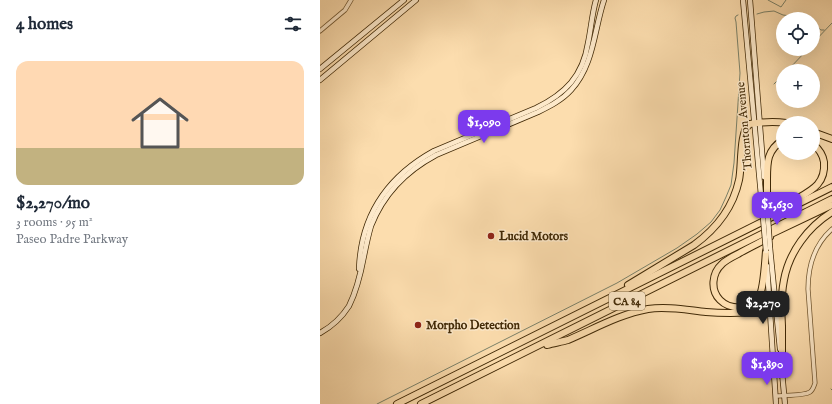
<!DOCTYPE html>
<meta charset="utf-8">
<style>
body{margin:0;font-family:"IM FELL English",serif;background:#f6f6f7;color:#1f2937;height:100vh;display:flex;flex-direction:column;font-size:15px;white-space:nowrap}
*{box-sizing:border-box;margin:0}
p{font-size:13px;color:#747a83}
.icon{flex:none;width:22px;height:22px;fill:none;stroke:currentColor;stroke-width:2;stroke-linecap:round;stroke-linejoin:round}
.map{position:relative;flex:1;overflow:hidden}
.sheet{display:flex;flex-direction:column;background:#fff;width:320px}
.sheet>*{flex:none}
.fabs{position:absolute;left:456px;top:12px;display:grid;gap:8px}
.fabs a{display:grid;place-items:center;width:44px;height:44px;border-radius:50%;background:#fff;box-shadow:0 4px 16px #0002;font-size:20px}
.price{position:absolute;translate:-50% -34px;padding:0 9px;border-radius:8px;background:#7c3aed;color:#fff;font-size:13px;line-height:26px;filter:drop-shadow(0 1px 2px #0008)}
.price::after{content:'';position:absolute;left:50%;top:24px;width:12px;height:9px;margin-left:-6px;background:inherit;clip-path:polygon(0 0,100% 0,50% 100%)}
.price.on{background:#222;color:#fff}
ul{padding:0;list-style:none}
li{display:grid;align-content:center;gap:8px;height:212px;padding:0 16px}
li span{display:grid;place-items:center;height:124px;border-radius:12px;color:#555}
li>.icon{margin-inline-start:auto}
span .icon{width:72px;height:72px;fill:#fffc;stroke-width:1}
li b{font-size:17px}
h2{display:flex;justify-content:space-between;align-items:center;height:48px;padding:0 16px;font-size:17px}
main{display:flex;flex:1;min-height:0}
.map>svg:first-child{display:block}
.lines{fill:none;stroke-linecap:round;stroke-linejoin:round}
.stream{stroke:#79816a;stroke-width:1}
.street-casing{stroke:#705630;stroke-width:5}
.secondary-casing{stroke:#412906;stroke-width:6}
.highway-casing{stroke:#412906;stroke-width:8}
.street{stroke:#fde9ca;stroke-width:3.5}
.secondary{stroke:#fde9ca;stroke-width:4.5}
.highway{stroke:#fcddae;stroke-width:6}
.secondary-bridge-casing{stroke:#412906;stroke-width:6;stroke-linecap:butt}
.secondary-bridge{stroke:#fde9ca;stroke-width:4.5}
.poi-dot{fill:#8f2418;stroke:#fde9ca;stroke-width:1.5}
.labels{text-anchor:middle;stroke-width:3;stroke-linejoin:round;paint-order:stroke}
.shield{fill:#fde9ca;stroke:#796341;stroke-width:1}
.shield-label{font-size:11px;font-weight:bold;fill:#412906}
.street-label{font-size:12px;fill:#412906;stroke:#fde9ca}
.poi-label{font-size:12px;font-weight:bold;fill:#412906;stroke:#fde9ca;text-anchor:start}
</style>
<main>
<section class="sheet">
<h2>4 homes<svg class="icon" aria-label="filters" viewBox="0 0 24 24"><path d="M4 7h16M4 17h16"/><circle cx="9" cy="7" r="2"/><circle cx="15" cy="17" r="2"/></svg></h2>
<ul>
<li><span style="background:linear-gradient(#ffd9b3 70%,#c2b280 0)"><svg class="icon" aria-label="home" viewBox="0 0 24 24"><path d="M3 11l9-7 9 7M6 9v11h12V9"/></svg></span><div><b>$2,270/mo</b><p>3 rooms · 95 m²</p><p>Paseo Padre Parkway</p></div></li>
</ul>
</section>
<div class="map">
<svg width="512" height="404" viewBox="0 0 512 404">
<rect width="100%" height="100%" fill="#fcddae"/>
<filter id="stains"><feTurbulence type="fractalNoise" baseFrequency=".005" numOctaves="4"/><feColorMatrix values="0 0 0 0 .2 0 0 0 0 .09 0 0 0 0 .02 0 0 0 .5 -.17"/></filter>
<radialGradient id="worn" r=".72"><stop offset=".6" stop-color="#630" stop-opacity="0"/><stop offset="1" stop-color="#630" stop-opacity=".3"/></radialGradient>
<g class="lines">
<g class="stream">
<polyline points="448,0 461,7 466,0"/>
<polyline points="437,14 444,12 454,11 463,15 478,17 484,19"/>
<polyline points="493,24 501,30 504,30"/>
<polyline points="493,43 512,23"/>
<polyline points="467,71 488,49"/>
<polyline points="454,84 463,75"/>
<polyline points="511,389 512,390"/>
<polyline points="57,404 297,283 357,248 377,234 391,222 400,210 406,197 411,185 414,163 420,73 416,22 415,18 416,16 418,15"/>
</g>
<defs>
<g id="street">
<polyline points="0,31 25,10 31,0"/>
<path d="M456 396C464 395 484 396 490 392 493 390 494 386 495 383L488 289C488 265 494 245 512 229"/>
</g>
<g id="secondary">
<polyline points="423,0 442,206"/>
<polyline points="430,0 444,177"/>
<polyline points="0,69 84,0"/>
<polyline points="0,80 96,0"/>
<polyline points="450,248 460,349"/>
<polyline points="447,266 456,404"/>
<path d="M39 269C41 216 67 177 114 151L216 108C245 94 263 76 268 43 271 29 272 14 276 0"/>
<path d="M0 333C11 327 22 317 29 306 36 292 41 272 44 256 46 246 48 236 51 226 63 195 86 171 116 155L218 112C230 106 242 100 251 90 274 65 274 30 284 0"/>
<polyline points="462,372 465,404"/>
</g>
<g id="highway">
<polyline points="493,132 512,139"/>
<path d="M447 204C447 196 447 187 447 179 447 162 447 150 463 140"/>
<path d="M452 213C459 209 466 205 473 201 490 191 506 185 504 162 503 155 499 149 493 144"/>
<polyline points="449,235 512,205"/>
<path d="M446 251C445 262 444 291 438 299 429 310 410 310 400 300 390 290 392 273 402 264 406 260 412 257 418 254 428 248 439 243 450 237"/>
<path d="M308 285 374 245C396 229 413 208 419 180 422 168 419 130 430 124 442 122 454 121 466 123"/>
<path d="M227 345C234 343 241 342 248 340 274 329 300 314 328 309 347 306 367 310 386 312 408 314 429 313 451 311L456 309"/>
<path d="M462 375C462 358 462 342 462 326 461 310 461 295 464 280 469 252 488 227 512 212"/>
<polyline points="77,404 512,187"/>
<polyline points="101,404 512,199"/>
</g>
</defs>
<use href="#street" class="street-casing"/>
<use href="#secondary" class="secondary-casing"/>
<use href="#highway" class="highway-casing"/>
<use href="#street" class="street"/>
<use href="#secondary" class="secondary"/>
<use href="#highway" class="highway"/>
<defs>
<g id="secondary-bridge">
<polyline points="447,204 450,248"/>
<polyline points="442,206 446,251"/>
</g>
</defs>
<use href="#secondary-bridge" class="secondary-bridge-casing"/>
<use href="#secondary-bridge" class="secondary-bridge"/>
</g>
<g class="poi-dot">
<circle cx="171" cy="236" r="4"/>
<circle cx="98" cy="325" r="4"/>
</g>
<g class="labels">
<rect class="shield" x="289" y="292" width="36" height="18" rx="3"/>
<g class="shield-label">
<text x="307" y="305">CA 84</text>
</g>
<g class="street-label">
<text transform="translate(424 126) rotate(-95)" y="4">Thornton Avenue</text>
</g>
<g class="poi-label">
<text x="179" y="240">Lucid Motors</text>
<text x="106" y="329">Morpho Detection</text>
</g>
</g>
<rect width="100%" height="100%" filter="url(#stains)"/>
<rect width="100%" height="100%" fill="url(#worn)"/>
</svg>
<div class="fabs">
<a><svg class="icon" aria-label="locate" viewBox="0 0 24 24"><circle cx="12" cy="12" r="6"/><path d="M12 2v4M12 18v4M2 12h4M18 12h4"/></svg></a>
<a>+</a>
<a>−</a>
</div>
<b class="price" style="left:164px;top:144px">$1,090</b>
<b class="price" style="left:457px;top:226px">$1,630</b>
<b class="price on" style="left:443px;top:325px">$2,270</b>
<b class="price" style="left:447px;top:386px">$1,890</b>
</div>
</main>
